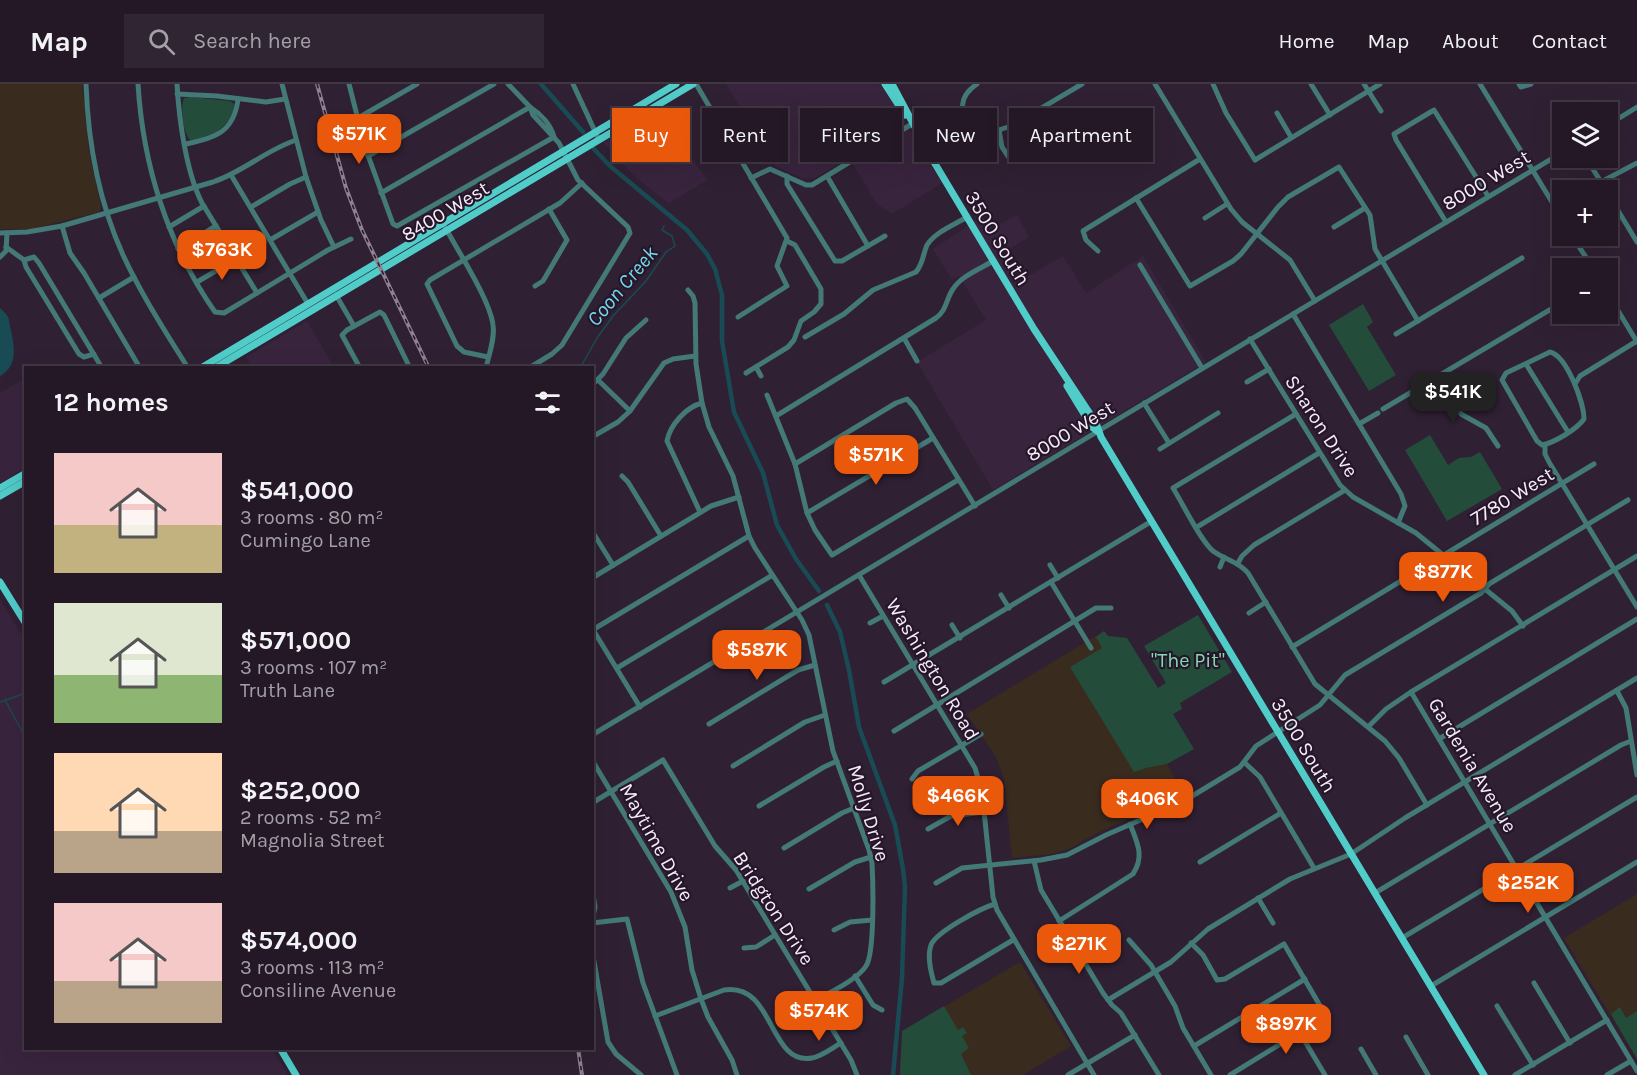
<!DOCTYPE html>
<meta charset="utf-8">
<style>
body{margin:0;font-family:Karla,sans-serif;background:#302532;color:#f1f3f6;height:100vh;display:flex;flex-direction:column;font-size:22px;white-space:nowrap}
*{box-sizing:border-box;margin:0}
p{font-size:20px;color:#a3a0a7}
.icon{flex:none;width:33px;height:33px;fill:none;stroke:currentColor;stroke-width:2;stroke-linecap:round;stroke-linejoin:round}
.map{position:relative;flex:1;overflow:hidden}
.drawer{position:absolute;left:24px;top:282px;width:570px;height:684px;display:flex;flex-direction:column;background:#241826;border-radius:0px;box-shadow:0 6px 24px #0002,0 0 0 2px #413743}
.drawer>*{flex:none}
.top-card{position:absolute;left:612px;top:24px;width:570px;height:54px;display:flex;gap:12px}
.fabs{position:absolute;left:1552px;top:18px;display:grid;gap:12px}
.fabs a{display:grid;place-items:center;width:66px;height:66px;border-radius:0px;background:#241826;box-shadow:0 6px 24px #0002,0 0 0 2px #413743;font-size:30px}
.price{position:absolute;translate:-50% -51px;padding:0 14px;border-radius:12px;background:#ea580c;color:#fff;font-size:20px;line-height:39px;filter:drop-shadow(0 2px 3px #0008)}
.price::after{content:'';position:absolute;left:50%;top:36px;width:18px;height:14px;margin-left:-9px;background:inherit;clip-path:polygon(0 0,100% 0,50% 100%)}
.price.current{background:#222;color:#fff}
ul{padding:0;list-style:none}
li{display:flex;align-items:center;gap:18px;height:150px;padding:0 30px}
li span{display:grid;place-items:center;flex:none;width:168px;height:120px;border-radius:0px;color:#555}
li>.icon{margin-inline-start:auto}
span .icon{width:72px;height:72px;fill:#fffc;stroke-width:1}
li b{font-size:26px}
h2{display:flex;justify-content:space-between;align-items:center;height:72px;padding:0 30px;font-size:26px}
.tag{padding:0 21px;border-radius:0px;background:#241826;box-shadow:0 6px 24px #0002,0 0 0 2px #413743;font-size:21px;line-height:54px}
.tag.current{background:#ea580c;color:#fff}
header{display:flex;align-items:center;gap:36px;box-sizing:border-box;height:84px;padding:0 30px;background:#241826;border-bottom:2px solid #413743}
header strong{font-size:28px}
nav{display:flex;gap:33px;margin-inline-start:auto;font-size:21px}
.search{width:420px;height:54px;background:#302532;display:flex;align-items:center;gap:15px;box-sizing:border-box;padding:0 21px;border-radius:0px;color:#a3a0a7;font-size:22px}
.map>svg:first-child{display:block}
.built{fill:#39243d}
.education{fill:#3a2b1f}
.green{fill:#234c3a}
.water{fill:#184b53}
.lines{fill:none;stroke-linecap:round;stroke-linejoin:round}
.stream{stroke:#184b53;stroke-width:1.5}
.canal{stroke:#184b53;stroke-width:4.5}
.minor{stroke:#437977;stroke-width:5}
.major{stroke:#50ccc9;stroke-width:7}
.rail-casing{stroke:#8e8191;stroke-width:4}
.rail{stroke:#261629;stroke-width:1.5;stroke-dasharray:4.5;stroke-linecap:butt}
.labels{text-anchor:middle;stroke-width:4.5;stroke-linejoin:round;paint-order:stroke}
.street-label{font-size:20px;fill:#f6ebf8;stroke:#261629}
.park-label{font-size:20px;fill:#85d8b2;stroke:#261629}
.water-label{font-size:21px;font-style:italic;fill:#73d9ea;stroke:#261629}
</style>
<header>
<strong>Map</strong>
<div class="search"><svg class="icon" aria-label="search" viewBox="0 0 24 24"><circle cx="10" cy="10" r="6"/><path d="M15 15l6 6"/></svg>Search here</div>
<nav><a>Home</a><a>Map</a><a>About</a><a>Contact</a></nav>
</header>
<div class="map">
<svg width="1637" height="991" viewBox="0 0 1637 991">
<rect width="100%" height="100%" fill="#302033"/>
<g class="built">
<polygon points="726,0 879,0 897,24 942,99 892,130 877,120 849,74 815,94 802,94 775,82"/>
<polygon points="659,26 707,96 669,119 637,95 603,59"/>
<polygon points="1017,131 1029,153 1003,169 1020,197 1063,172 1086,209 1143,172 1206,278 993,406 917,278 986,236 959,192 952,196 933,165 983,132 990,145"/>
<polygon points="307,237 334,283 252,283 246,273"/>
<polygon points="25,294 25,384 0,399 0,309"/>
<polygon points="0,515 25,556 26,964 272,965 288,991 0,991"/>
</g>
<g class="education">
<polygon points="0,0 82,0 89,68 101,122 99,128 32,145 0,145"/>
<polygon points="1104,547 1108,552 1127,554 1153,607 1189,667 1167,680 1185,711 1101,747 1069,765 1052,770 1012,774 1004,695 996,673 967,630"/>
<polygon points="1637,810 1637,975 1564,854"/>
<polygon points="1020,878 1071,962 1023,991 900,991 902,947"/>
</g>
<g class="green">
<path d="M191 13 230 17 234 20C233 43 210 54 190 56 183 48 180 24 184 14Z"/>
<polygon points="1363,220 1373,238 1367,243 1396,291 1369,307 1329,241"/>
<polygon points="1430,351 1448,381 1459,374 1471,373 1480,368 1502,405 1447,437 1405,366"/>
<polygon points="1198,531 1232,588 1180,619 1182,625 1173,630 1194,665 1167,680 1146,684 1134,688 1070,583 1102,564 1096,553 1104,547 1108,552 1127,554 1158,604 1166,599 1144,562"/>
<polygon points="944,922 958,946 963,943 967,949 962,952 969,964 961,970 971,991 900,991 902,947"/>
<polygon points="1620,923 1626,934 1637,927 1637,975 1611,930"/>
</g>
<path class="water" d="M0 224 7 231 9 236C12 256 22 280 0 292Z"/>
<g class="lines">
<g class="stream">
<polyline points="578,284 583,279 597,254 613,232 646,197 666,168 675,162 672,152 662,146 664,142"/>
<polyline points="5,616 26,655"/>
<polyline points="0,618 26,609"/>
</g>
<g class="canal">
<polyline points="541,0 583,48"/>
<polyline points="594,65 610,82 687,146 707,170 715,185 722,211 722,257 734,328 763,389 777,441 796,475 819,507"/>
<polyline points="827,521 840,548 849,586 859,643 895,741 903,785 905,803 902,894 893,991"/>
</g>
<g class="minor">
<path d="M86 0C88 58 99 118 123 171 141 210 165 247 188 284"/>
<path d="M138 0C143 82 168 161 215 228L224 229 328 166 351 155"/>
<path d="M177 0C179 35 186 88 202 119L257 209"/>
<polyline points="282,0 306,93 321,136 334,163"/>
<polyline points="349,0 365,63 393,140 397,142 554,53"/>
<polyline points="573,0 599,56"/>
<polyline points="696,0 787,154 777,182 787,202 738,233"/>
<polyline points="1155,0 1231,125 1242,138 1290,176 1315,217"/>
<polyline points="1213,0 1226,29 1255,76 1380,0"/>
<polyline points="1311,0 1330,31"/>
<polyline points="1364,0 1381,27"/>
<polyline points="1480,0 1563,136"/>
<polyline points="1519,0 1521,3 1531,0"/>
<polyline points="177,10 217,12 266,18 285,15"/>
<polyline points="1277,29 1291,53"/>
<polyline points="358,34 417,0"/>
<polyline points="1608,41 1637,23"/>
<polyline points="999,46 1002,63 1008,72"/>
<path d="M970 50C963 29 955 15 977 0"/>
<path d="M186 60C216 53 233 49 238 16"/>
<polyline points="368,72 494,0"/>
<polyline points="931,73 970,50 999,46 1011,42 1082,0"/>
<polyline points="1586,74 1606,106"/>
<polyline points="231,91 308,220"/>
<polyline points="787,92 787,100 835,177 842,177 885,152"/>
<polyline points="827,92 868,162"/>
<polyline points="751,94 770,85 806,101 812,101 912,40"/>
<polyline points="1601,98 1637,79"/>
<polyline points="381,109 530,23 508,0"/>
<polyline points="1608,110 1637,158"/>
<polyline points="1136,114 1190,202 1233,177 1241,170 1278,123 1288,113 1339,83 1370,131 1375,165 1418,237"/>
<polyline points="251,123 290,100 306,93"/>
<polyline points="1205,134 1227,120"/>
<polyline points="1446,138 1396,56 1394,50 1434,26 1488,112"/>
<polyline points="62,142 70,169 84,189 140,284"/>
<polyline points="169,143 204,122"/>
<path d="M445 143C458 167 490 216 493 241 495 255 489 270 486 284"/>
<polyline points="1334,143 1365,124"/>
<path d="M0 149 27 148 62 142 213 98C243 88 266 66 296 56"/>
<polyline points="1572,152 1593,184"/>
<polyline points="270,156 318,128"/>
<polyline points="6,163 24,176 34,173 39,179 102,284"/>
<polyline points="178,165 216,142"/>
<polyline points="1098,167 1086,156 1083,147 1200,75"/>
<polyline points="0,173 6,167 7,149"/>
<polyline points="24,176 26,183 79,270 84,273 94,270"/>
<polyline points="1140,181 1202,284"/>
<polyline points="197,198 236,175"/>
<polyline points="535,202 543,197 567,156 549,125"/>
<path d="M688 206 693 212 695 219 696 280 702 319 709 343 733 392 749 452 755 464 802 536 809 551 833 667 869 766 872 779C873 797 875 869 866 882 857 896 830 908 815 917"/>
<polyline points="1608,210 1637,258"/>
<polyline points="336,211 354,242"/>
<polyline points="99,214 134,193"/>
<polyline points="1293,230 1401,410 1405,422 1398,439"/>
<polyline points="1396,250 1522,174"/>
<path d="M805 253 844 230 873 206 916 188C923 180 923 170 927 161 935 148 954 141 967 133"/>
<polyline points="904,254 917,277"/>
<polyline points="1250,255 1340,401 1353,413 1416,449 1512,527 1523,542"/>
<path d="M1550 268C1567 272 1584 319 1584 335 1577 345 1554 359 1542 361L1537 357 1502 296 1506 289Z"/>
<polyline points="488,273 464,268 457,262 427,200 430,196 560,119 582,99"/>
<polyline points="1526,280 1568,348"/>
<polyline points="756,283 761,292"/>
<polyline points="360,284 342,251 347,246 380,228 384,231 410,284"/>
<path d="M529 284 552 270 562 261 630 149 628 143 578 96 559 59 533 31 530 23C541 30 551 41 554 53"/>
<polyline points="746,289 788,263 794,256 801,237 814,228 821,220 821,205 795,161 787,157"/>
<polyline points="1438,293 1461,330 1486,344 1498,362"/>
<polyline points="598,296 630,327"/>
<polyline points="1247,298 1269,285"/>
<polyline points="1575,300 1580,292 1637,257"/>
<polyline points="592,301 603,290 626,254 646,236"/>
<polyline points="767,311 795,380 807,429 815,446 832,471 958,396"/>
<polyline points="1144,319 1169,359"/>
<polyline points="1383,325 1563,218"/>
<path d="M1296 330 1173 404C1183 420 1200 456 1213 467 1225 476 1238 477 1248 489L1315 600 1385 657 1399 674 1427 721"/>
<path d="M776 332 936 234C947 226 946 215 953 205 961 192 980 185 993 177"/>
<polyline points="1359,340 1378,329"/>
<polyline points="592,353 618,338 630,327 664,279 673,275 695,272"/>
<polyline points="1545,361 1545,370 1549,378 1637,523"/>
<polyline points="1160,365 1218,329"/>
<polyline points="795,380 896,319 907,315 915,324 975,422"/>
<polyline points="622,392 628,398 661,452"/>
<path d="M700 428 667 357C670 341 686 323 702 319"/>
<polyline points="807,429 933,354"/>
<polyline points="1197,443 1319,369"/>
<polyline points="592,447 613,481"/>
<polyline points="1238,479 1242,472 1254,461 1345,406"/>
<polyline points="1050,481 1058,494"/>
<polyline points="1220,483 1224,473"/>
<polyline points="859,491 975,684 982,708 993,813 997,826 1094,991"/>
<polyline points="592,494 711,422 739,413"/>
<polyline points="1051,498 1091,564"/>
<polyline points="1001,511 1009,524"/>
<polyline points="1249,529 1266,518"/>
<polyline points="870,539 883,532"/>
<polyline points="952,541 960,554"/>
<polyline points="592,544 640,623"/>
<polyline points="594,545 749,452"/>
<polyline points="1292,563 1594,380"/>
<polyline points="617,584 771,492"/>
<polyline points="884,598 1152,437"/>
<polyline points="1617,607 1626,624 1637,691"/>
<polyline points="1411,608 1637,987"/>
<polyline points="709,640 798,586 815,581"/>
<polyline points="1369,642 1386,625 1411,608 1637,472"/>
<polyline points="894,647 1096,524 1111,524"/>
<polyline points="592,651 1563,68"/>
<polyline points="1439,655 1637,535"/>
<polyline points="592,676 671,808 685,843 692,886 701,915 708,933 732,976 737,991"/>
<polyline points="1245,679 1260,693 1314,784"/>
<polyline points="733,682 805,638 825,631"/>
<polyline points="912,695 918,687 981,650"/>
<polyline points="592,719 663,676 715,762 736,786 851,976 857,991"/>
<polyline points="759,722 824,683 837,677"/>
<polyline points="928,745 951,732 984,728"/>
<polyline points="784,764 842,729 854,724"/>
<polyline points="1034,777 1041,806 1103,909 1112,921 1121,929 1159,991"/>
<polyline points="1200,778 1281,729"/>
<polyline points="936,799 962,784 1041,776 1067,771 1106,751 1184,717 1240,683 1256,662 1320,621 1345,591 1481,509 1489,500 1628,416"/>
<polyline points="592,804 595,823 592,837"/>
<polyline points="730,804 743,797"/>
<polyline points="809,805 855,778 871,773"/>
<polyline points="1375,809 1621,661 1631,657"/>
<polyline points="1258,814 1273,839"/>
<path d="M995 820C981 824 936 848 931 861 927 873 931 888 934 899H941L1013 856"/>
<path d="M1059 837 1133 790C1145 772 1137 758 1130 740"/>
<polyline points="592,839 627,835 643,899 677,991"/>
<polyline points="834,846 850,838 872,836"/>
<polyline points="1402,854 1637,713"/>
<polyline points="1129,856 1151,881 1175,922 1183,944 1211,991"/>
<polyline points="1191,859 1203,871 1217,896 1225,895 1284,860 1326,932 1230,991"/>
<polyline points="744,864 756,863 775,851"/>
<polyline points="592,866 608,958 616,970 641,991"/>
<polyline points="855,892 873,921 882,926"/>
<polyline points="1534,899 1570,959"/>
<polyline points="1431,902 1637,778"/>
<polyline points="1108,916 1171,878 1208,845 1290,795 1351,770 1405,734 1637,594"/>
<polyline points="1497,922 1533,981"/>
<path d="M655 932 724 906C775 898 768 982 812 974 822 972 832 964 841 959"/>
<polyline points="1300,949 1325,991"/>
<polyline points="1406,953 1428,991"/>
<polyline points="1194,962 1305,895"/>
<polyline points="1361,965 1376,991"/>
<polyline points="1068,991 1135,951"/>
<polyline points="1515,991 1607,936"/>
<polyline points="1607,991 1631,977"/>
</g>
<g class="major">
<polyline points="885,0 905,31"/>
<polyline points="892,0 931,73 1034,245 1096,339 1101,353 1484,991"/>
<polyline points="201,284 676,0"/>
<polyline points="215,284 693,0"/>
<polyline points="1067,302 1092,343 1097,347"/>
<polyline points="0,404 26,389"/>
<polyline points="0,412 26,397"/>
<polyline points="0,498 26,540"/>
<polyline points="280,964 296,991"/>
</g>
<defs>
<g id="rail">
<polyline points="317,0 346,104 362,146 429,284"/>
<polyline points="578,964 582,991"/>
</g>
</defs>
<use href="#rail" class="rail-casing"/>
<use href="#rail" class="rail"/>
</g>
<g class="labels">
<g class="street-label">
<text transform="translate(1486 96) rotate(-31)" y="7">8000 West</text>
<text transform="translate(445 127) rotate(-31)" y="7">8400 West</text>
<text transform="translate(998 154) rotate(59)" y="7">3500 South</text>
<text transform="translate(1322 342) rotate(57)" y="7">Sharon Drive</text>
<text transform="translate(1070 347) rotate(-31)" y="7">8000 West</text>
<text transform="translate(1512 412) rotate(-31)" y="7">7780 West</text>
<text transform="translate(933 585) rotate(59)" y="7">Washington Road</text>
<text transform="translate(1304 661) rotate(59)" y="7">3500 South</text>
<text transform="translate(1473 681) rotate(59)" y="7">Gardenia Avenue</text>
<text transform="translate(869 729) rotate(73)" y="7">Molly Drive</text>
<text transform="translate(657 758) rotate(61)" y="7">Maytime Drive</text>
<text transform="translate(774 824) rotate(57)" y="7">Bridgton Drive</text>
</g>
<g class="park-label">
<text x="1188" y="583">"The Pit"</text>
</g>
<g class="water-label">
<text transform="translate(622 202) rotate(-50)" y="7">Coon Creek</text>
</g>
</g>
</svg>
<div class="fabs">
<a><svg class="icon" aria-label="layers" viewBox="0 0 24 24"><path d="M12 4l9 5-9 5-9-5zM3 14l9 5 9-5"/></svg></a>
<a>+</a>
<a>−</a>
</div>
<b class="price" style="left:359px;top:81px">$571K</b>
<b class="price" style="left:222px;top:197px">$763K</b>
<b class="price current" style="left:1453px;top:339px">$541K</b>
<b class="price" style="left:876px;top:402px">$571K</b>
<b class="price" style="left:1443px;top:519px">$877K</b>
<b class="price" style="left:757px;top:597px">$587K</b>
<b class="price" style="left:958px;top:743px">$466K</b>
<b class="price" style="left:1147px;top:746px">$406K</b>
<b class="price" style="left:1528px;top:830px">$252K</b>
<b class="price" style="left:1079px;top:891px">$271K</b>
<b class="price" style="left:819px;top:958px">$574K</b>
<b class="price" style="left:1286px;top:971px">$897K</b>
<div class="top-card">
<a class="tag current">Buy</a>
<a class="tag">Rent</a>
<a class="tag">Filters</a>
<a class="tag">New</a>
<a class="tag">Apartment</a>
</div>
<section class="drawer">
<h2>12 homes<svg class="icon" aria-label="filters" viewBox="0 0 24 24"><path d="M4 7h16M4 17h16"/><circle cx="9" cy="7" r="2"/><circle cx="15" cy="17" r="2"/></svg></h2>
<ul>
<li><span style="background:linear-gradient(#f6c9c9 60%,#c2b280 0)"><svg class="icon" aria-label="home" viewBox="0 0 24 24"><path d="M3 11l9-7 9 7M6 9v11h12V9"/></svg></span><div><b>$541,000</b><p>3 rooms · 80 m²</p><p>Cumingo Lane</p></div></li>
<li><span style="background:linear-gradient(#dfe7d0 60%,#8fb573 0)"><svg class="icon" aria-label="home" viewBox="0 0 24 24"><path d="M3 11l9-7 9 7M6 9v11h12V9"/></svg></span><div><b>$571,000</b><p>3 rooms · 107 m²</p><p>Truth Lane</p></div></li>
<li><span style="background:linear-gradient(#ffd9b3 65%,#b9a48a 0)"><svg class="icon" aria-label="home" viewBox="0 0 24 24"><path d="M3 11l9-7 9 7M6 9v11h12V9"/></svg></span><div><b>$252,000</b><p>2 rooms · 52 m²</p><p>Magnolia Street</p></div></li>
<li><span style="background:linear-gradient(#f6c9c9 65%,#b9a48a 0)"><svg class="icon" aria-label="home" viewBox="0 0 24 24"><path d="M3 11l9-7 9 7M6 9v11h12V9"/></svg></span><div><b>$574,000</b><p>3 rooms · 113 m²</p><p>Consiline Avenue</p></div></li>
</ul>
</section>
</div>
